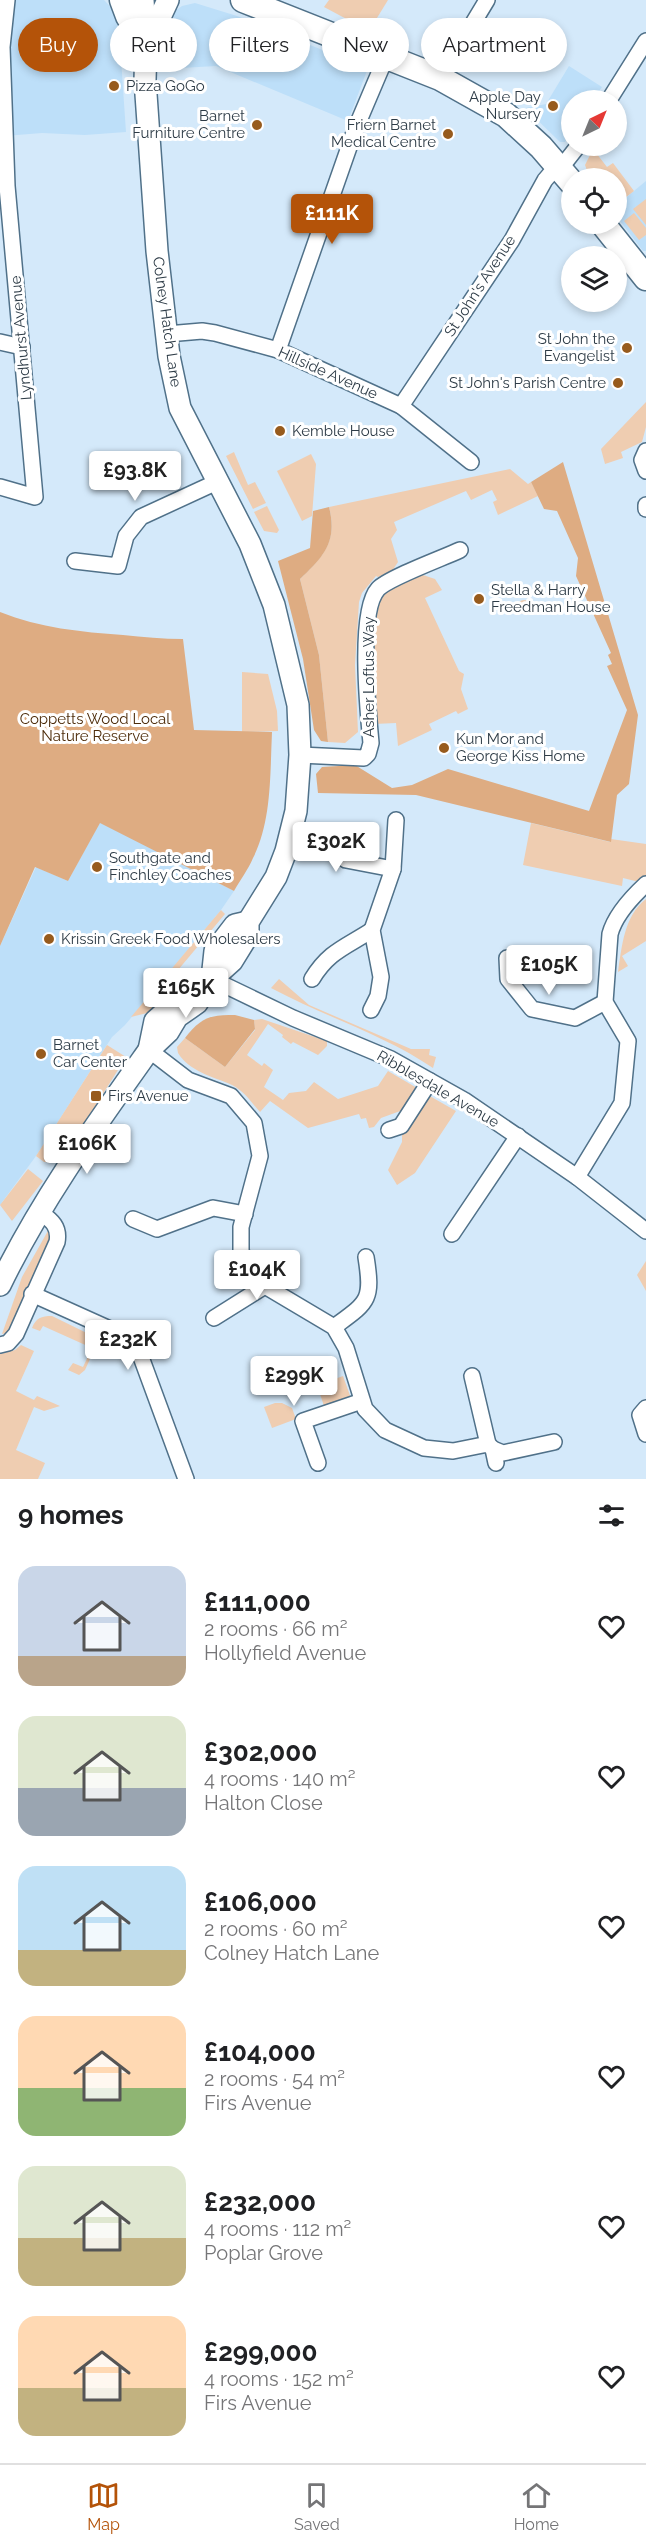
<!DOCTYPE html>
<meta charset="utf-8">
<style>
body{margin:0;font-family:Raleway,sans-serif;background:#f2f2f2;color:#202124;height:100vh;display:flex;flex-direction:column;font-size:22px;white-space:nowrap}
*{box-sizing:border-box;margin:0}
p{font-size:20px;color:#757577}
.icon{flex:none;width:33px;height:33px;fill:none;stroke:currentColor;stroke-width:2;stroke-linecap:round;stroke-linejoin:round}
.map{position:relative;height:1479px;overflow:hidden}
.details{display:flex;flex-direction:column;background:#fff;flex:1}
.details>*{flex:none}
.top-card{position:absolute;left:18px;top:18px;width:610px;height:54px;display:flex;gap:12px}
.needle{width:39px;rotate:43deg}
.controls{position:absolute;left:561px;top:90px;display:grid;gap:12px}
.controls a{display:grid;place-items:center;width:66px;height:66px;border-radius:50%;background:#fff;box-shadow:0 3px 9px #0003;font-size:30px}
.price{position:absolute;translate:-50% -51px;padding:0 14px;border-radius:6px;background:#fff;color:#222;font-size:20px;line-height:39px;filter:drop-shadow(0 2px 3px #0008)}
.price::after{content:'';position:absolute;left:50%;top:36px;width:18px;height:14px;margin-left:-9px;background:inherit;clip-path:polygon(0 0,100% 0,50% 100%)}
.price.active{background:#b45309;color:#fff}
ul{padding:0;list-style:none}
li{display:flex;align-items:center;gap:18px;height:150px;padding:0 18px}
li span{display:grid;place-items:center;flex:none;width:168px;height:120px;border-radius:18px;color:#555}
li>.icon{margin-inline-start:auto}
span .icon{width:72px;height:72px;fill:#fffc;stroke-width:1}
li b{font-size:26px}
h2{display:flex;justify-content:space-between;align-items:center;height:72px;padding:0 18px;font-size:26px}
.chip{padding:0 21px;border-radius:27px;background:#fff;box-shadow:0 3px 9px #0003;font-size:21px;line-height:54px}
.chip.active{background:#b45309;color:#fff}
.tabs{display:flex;justify-content:space-around;align-items:center;height:84px;border-top:2px solid #e0e0e0;background:#fff;font-size:16px;color:#757577}
.tabs a{display:grid;justify-items:center;gap:3px}
.tabs .active{color:#b45309}
.map>svg:first-child{display:block}
.built{fill:#bddff9}
.green{fill:#efcdb1}
.forest{fill:#deac82}
.lines{fill:none;stroke-linecap:round;stroke-linejoin:round}
.minor-casing{stroke:#507189;stroke-width:18}
.secondary-casing{stroke:#507189;stroke-width:24}
.primary-casing{stroke:#507189;stroke-width:27}
.minor{stroke:#fff;stroke-width:15}
.secondary{stroke:#fff;stroke-width:21}
.primary{stroke:#fff;stroke-width:24}
.poi-dot{fill:#975b1d;stroke:#fff;stroke-width:2}
.labels{text-anchor:middle;stroke-width:6;stroke-linejoin:round;paint-order:stroke}
.poi-label{font-size:15px;fill:#2e3c47;stroke:#fff;text-anchor:start}
.street-label{font-size:15px;fill:#2e3c47;stroke:#fff}
.park-label{font-size:15px;fill:#4c2b09;stroke:#fff}
</style>
<div class="map">
<svg width="646" height="1479" viewBox="0 0 646 1479">
<rect width="100%" height="100%" fill="#d4e9fa"/>
<g class="built">
<polygon points="0,0 104,0 118,15 126,132 85,135 42,133 5,136"/>
<polygon points="195,3 237,16 368,68 348,121 216,66 164,69 168,20 172,13 182,6"/>
<polygon points="569,66 602,87 593,100 572,100 571,132 565,142 560,142 525,108 546,104"/>
<polygon points="646,181 646,251 643,251 617,217 617,205"/>
<polygon points="100,822 234,891 221,910 125,1025 112,1037 36,1156 0,1205 0,946 36,867 68,881"/>
</g>
<g class="green">
<polygon points="329,0 388,0 369,31 324,7"/>
<polygon points="593,149 607,167 613,163 634,191 617,204 616,178 590,178 585,165"/>
<polygon points="646,199 646,225 633,209"/>
<polygon points="634,213 646,228 646,235 639,240 624,221"/>
<polygon points="646,402 646,427 642,442 621,452 623,458 605,464 601,449"/>
<polygon points="234,452 248,485 255,482 266,503 253,509 226,456"/>
<polygon points="311,454 316,464 312,516 302,521 277,471"/>
<path d="M510 469 528 484 531 482 538 496 498 515 493 502 497 500 492 490 471 500 466 491 394 522 397 530 391 539 398 562 392 571 378 577 376 576 362 593 359 602 355 665 358 732 345 743 328 742 319 655 300 579C323 557 338 541 329 507Z"/>
<polygon points="267,506 279,530 277,533 264,531 254,512"/>
<path d="M423 575 435 579 442 590 425 598 459 671 464 674 461 689 468 709 458 714 456 711 429 724 432 730 398 746 396 723 374 724C372 680 367 635 382 593L416 576Z"/>
<circle cx="517" cy="591" r="7"/>
<circle cx="524" cy="607" r="7"/>
<polygon points="242,672 268,674 277,711 278,731 242,732"/>
<polygon points="531,823 610,842 611,839 646,844 646,877 639,882 623,878 622,886 523,865"/>
<path d="M646 899V941L622 956 628 966 618 972C622 946 624 916 646 899Z"/>
<polygon points="221,910 225,914 178,970 179,981 147,1013 131,1017"/>
<path d="M279 979 309 1005 411 1049H430L429 1055 436 1057 433 1068C383 1034 325 1017 271 988Z"/>
<path d="M262 1019 327 1041V1046L318 1055 293 1042 291 1044 282 1037 283 1035 268 1024 247 1055 262 1066 264 1063 273 1070 264 1087 283 1100 289 1093 306 1091 314 1082 338 1099 378 1086 388 1071 417 1088 403 1110 381 1118 374 1127 369 1128 366 1118 361 1119 359 1114 308 1128 270 1101 260 1112C251 1102 244 1091 232 1085 212 1076 190 1072 178 1053L177 1047 185 1038 225 1067 255 1030 254 1020Z"/>
<polygon points="107,1045 126,1057 60,1163 44,1162 36,1156"/>
<polygon points="428,1095 456,1111 415,1173 397,1185 388,1170 402,1142 402,1135"/>
<polygon points="28,1169 43,1181 12,1221 0,1205"/>
<polygon points="49,1229 52,1237 10,1330 7,1333 2,1334 22,1277"/>
<polygon points="646,1261 646,1291 637,1275"/>
<path d="M52 1316 99 1339 85 1370 79 1375 68 1370 73 1363 83 1367 92 1348 43 1326 40 1331 32 1328C36 1318 41 1316 52 1316Z"/>
<polygon points="21,1345 34,1351 16,1391 34,1400 37,1396 60,1406 44,1411 34,1407 16,1450 45,1463 38,1479 0,1479 0,1354 15,1350"/>
<polygon points="343,1376 352,1401 325,1409 320,1394 332,1380"/>
<polygon points="275,1403 282,1403 292,1408 296,1419 272,1428 264,1407"/>
</g>
<g class="forest">
<polygon points="563,462 638,715 629,784 617,795 611,842 416,795 318,793 316,774 322,767 355,765 392,788 412,785 448,769 589,811 627,710 607,666 612,664 608,655 611,653 576,576 578,558 557,511 544,509 531,482"/>
<path d="M329 507C338 542 323 557 300 579L319 655 328 742 321 741 314 730 303 659 278 561 310 548 313 511Z"/>
<path d="M0 612C40 628 81 632 123 635 143 637 163 639 183 639L194 730 272 732C270 773 272 821 253 858 248 870 240 880 234 891L100 823 68 881 35 867 0 946Z"/>
<path d="M235 1015 254 1020 255 1029 225 1067 185 1038C200 1019 209 1014 235 1015Z"/>
</g>
<g class="lines">
<defs>
<g id="minor">
<polyline points="440,78 487,0"/>
<polyline points="609,100 646,41"/>
<polyline points="560,169 578,146"/>
<polyline points="167,334 202,331 215,333 278,350 401,406 471,462"/>
<polyline points="0,342 22,347"/>
<polyline points="278,350 355,130 386,57"/>
<polyline points="401,406 512,240 545,180 557,166"/>
<polyline points="646,451 642,460 646,471"/>
<polyline points="0,487 35,497 7,186 2,47 7,0"/>
<polyline points="646,505 646,509"/>
<polyline points="75,561 118,566 126,536 141,517 219,481"/>
<path d="M300 755 364 758 368 754 371 743C368 712 358 611 378 589 388 578 443 558 460 550"/>
<polyline points="291,835 324,845 346,860 393,869"/>
<polyline points="507,958 508,979 532,1009 575,1018 605,1002"/>
<polyline points="212,979 293,1018 391,1059 464,1100 577,1177 646,1231"/>
<path d="M312 979C329 951 346 947 372 930"/>
<polyline points="371,1010 378,996 381,977 372,930 393,869 396,820"/>
<polyline points="149,1050 188,1080 231,1096 254,1123 260,1156 241,1227 241,1251 248,1268 265,1286 334,1327 346,1348 365,1409 385,1430 424,1448 453,1451 488,1444 493,1449 496,1463"/>
<polyline points="389,1130 401,1126 430,1081"/>
<path d="M577 1177 622 1103 628 1041 605 1002 610 934C615 915 632 897 646 884"/>
<polyline points="133,1219 157,1229 213,1208 245,1214"/>
<polyline points="452,1234 518,1136"/>
<polyline points="32,1294 112,1330 141,1357 186,1479"/>
<polyline points="214,1318 265,1286"/>
<path d="M334 1327C368 1302 373 1301 366 1257"/>
<path d="M0 1345 8 1343 16 1334 57 1242C60 1226 51 1220 39 1211"/>
<polyline points="472,1376 488,1444"/>
<polyline points="646,1408 640,1415 646,1434"/>
<polyline points="493,1449 503,1453 554,1442"/>
<polyline points="318,1463 303,1421 362,1401"/>
</g>
<g id="secondary">
<polyline points="147,45 168,0"/>
<polyline points="212,979 215,951 235,925 248,922"/>
<polyline points="149,1050 155,1021 181,998"/>
<path d="M0 1285C40 1202 95 1126 149 1050L168 1032 177 1017 197 1003 212 979 232 961 248 935V922L276 877 286 851 296 811 300 755 298 705 274 605 250 544 180 408 169 356 157 251 145 80 146 46 143 0"/>
</g>
<g id="primary">
<polyline points="122,0 128,16 146,46"/>
<polyline points="243,0 440,78 506,115 541,147 572,183"/>
<polyline points="603,224 646,278"/>
</g>
</defs>
<use href="#minor" class="minor-casing"/>
<use href="#secondary" class="secondary-casing"/>
<use href="#primary" class="primary-casing"/>
<use href="#minor" class="minor"/>
<use href="#secondary" class="secondary"/>
<use href="#primary" class="primary"/>
</g>
<g class="poi-dot">
<circle cx="114" cy="86" r="6"/>
<circle cx="553" cy="106" r="6"/>
<circle cx="257" cy="125" r="6"/>
<circle cx="448" cy="134" r="6"/>
<circle cx="627" cy="348" r="6"/>
<circle cx="618" cy="383" r="6"/>
<circle cx="280" cy="431" r="6"/>
<circle cx="479" cy="599" r="6"/>
<circle cx="444" cy="748" r="6"/>
<circle cx="97" cy="867" r="6"/>
<circle cx="49" cy="939" r="6"/>
<circle cx="41" cy="1054" r="6"/>
<rect x="90" y="1090" width="12" height="12" rx="3"/>
</g>
<g class="labels">
<g class="poi-label">
<text x="126" y="91">Pizza GoGo</text>
<text x="541" y="102" text-anchor="end">Apple Day<tspan x="541" dy="17">Nursery</tspan></text>
<text x="245" y="121" text-anchor="end">Barnet<tspan x="245" dy="17">Furniture Centre</tspan></text>
<text x="436" y="130" text-anchor="end">Friern Barnet<tspan x="436" dy="17">Medical Centre</tspan></text>
<text x="615" y="344" text-anchor="end">St John the<tspan x="615" dy="17">Evangelist</tspan></text>
<text x="606" y="388" text-anchor="end">St John's Parish Centre</text>
<text x="292" y="436">Kemble House</text>
<text x="491" y="595">Stella &amp; Harry<tspan x="491" dy="17">Freedman House</tspan></text>
<text x="456" y="744">Kun Mor and<tspan x="456" dy="17">George Kiss Home</tspan></text>
<text x="109" y="863">Southgate and<tspan x="109" dy="17">Finchley Coaches</tspan></text>
<text x="61" y="944">Krissin Greek Food Wholesalers</text>
<text x="53" y="1050">Barnet<tspan x="53" dy="17">Car Center</tspan></text>
<text x="108" y="1101">Firs Avenue</text>
</g>
<g class="street-label">
<text transform="translate(480 286) rotate(-57)" y="5">St John's Avenue</text>
<text transform="translate(167 322) rotate(82)" y="5">Colney Hatch Lane</text>
<text transform="translate(21 338) rotate(-95)" y="5">Lyndhurst Avenue</text>
<text transform="translate(328 373) rotate(24)" y="5">Hillside Avenue</text>
<text transform="translate(369 677) rotate(-90)" y="5">Asher Loftus Way</text>
<text transform="translate(438 1089) rotate(30)" y="5">Ribblesdale Avenue</text>
</g>
<g class="park-label">
<text x="95" y="724">Coppetts Wood Local<tspan x="95" dy="17">Nature Reserve</tspan></text>
</g>
</g>
</svg>
<div class="controls">
<a><svg class="needle" viewBox="-14 -14 28 28"><path d="M0-13l5 13h-10z" fill="#e53935"/><path d="M0 13l5-13h-10z" fill="#757577"/></svg></a>
<a><svg class="icon" aria-label="locate" viewBox="0 0 24 24"><circle cx="12" cy="12" r="6"/><path d="M12 2v4M12 18v4M2 12h4M18 12h4"/></svg></a>
<a><svg class="icon" aria-label="layers" viewBox="0 0 24 24"><path d="M12 4l9 5-9 5-9-5zM3 14l9 5 9-5"/></svg></a>
</div>
<b class="price active" style="left:332px;top:245px">£111K</b>
<b class="price" style="left:135px;top:502px">£93.8K</b>
<b class="price" style="left:336px;top:873px">£302K</b>
<b class="price" style="left:549px;top:996px">£105K</b>
<b class="price" style="left:186px;top:1019px">£165K</b>
<b class="price" style="left:87px;top:1175px">£106K</b>
<b class="price" style="left:257px;top:1301px">£104K</b>
<b class="price" style="left:128px;top:1371px">£232K</b>
<b class="price" style="left:294px;top:1407px">£299K</b>
<div class="top-card">
<a class="chip active">Buy</a>
<a class="chip">Rent</a>
<a class="chip">Filters</a>
<a class="chip">New</a>
<a class="chip">Apartment</a>
</div>
</div>
<section class="details">
<h2>9 homes<svg class="icon" aria-label="filters" viewBox="0 0 24 24"><path d="M4 7h16M4 17h16"/><circle cx="9" cy="7" r="2"/><circle cx="15" cy="17" r="2"/></svg></h2>
<ul>
<li><span style="background:linear-gradient(#c9d6e8 75%,#b9a48a 0)"><svg class="icon" aria-label="home" viewBox="0 0 24 24"><path d="M3 11l9-7 9 7M6 9v11h12V9"/></svg></span><div><b>£111,000</b><p>2 rooms · 66 m²</p><p>Hollyfield Avenue</p></div><svg class="icon" aria-label="heart" viewBox="0 0 24 24"><path d="M12 20l-8-8c-3-5 5-10 8-4 3-6 11-1 8 4z"/></svg></li>
<li><span style="background:linear-gradient(#dfe7d0 60%,#9aa5b1 0)"><svg class="icon" aria-label="home" viewBox="0 0 24 24"><path d="M3 11l9-7 9 7M6 9v11h12V9"/></svg></span><div><b>£302,000</b><p>4 rooms · 140 m²</p><p>Halton Close</p></div><svg class="icon" aria-label="heart" viewBox="0 0 24 24"><path d="M12 20l-8-8c-3-5 5-10 8-4 3-6 11-1 8 4z"/></svg></li>
<li><span style="background:linear-gradient(#bfe0f5 70%,#c2b280 0)"><svg class="icon" aria-label="home" viewBox="0 0 24 24"><path d="M3 11l9-7 9 7M6 9v11h12V9"/></svg></span><div><b>£106,000</b><p>2 rooms · 60 m²</p><p>Colney Hatch Lane</p></div><svg class="icon" aria-label="heart" viewBox="0 0 24 24"><path d="M12 20l-8-8c-3-5 5-10 8-4 3-6 11-1 8 4z"/></svg></li>
<li><span style="background:linear-gradient(#ffd9b3 60%,#8fb573 0)"><svg class="icon" aria-label="home" viewBox="0 0 24 24"><path d="M3 11l9-7 9 7M6 9v11h12V9"/></svg></span><div><b>£104,000</b><p>2 rooms · 54 m²</p><p>Firs Avenue</p></div><svg class="icon" aria-label="heart" viewBox="0 0 24 24"><path d="M12 20l-8-8c-3-5 5-10 8-4 3-6 11-1 8 4z"/></svg></li>
<li><span style="background:linear-gradient(#dfe7d0 60%,#c2b280 0)"><svg class="icon" aria-label="home" viewBox="0 0 24 24"><path d="M3 11l9-7 9 7M6 9v11h12V9"/></svg></span><div><b>£232,000</b><p>4 rooms · 112 m²</p><p>Poplar Grove</p></div><svg class="icon" aria-label="heart" viewBox="0 0 24 24"><path d="M12 20l-8-8c-3-5 5-10 8-4 3-6 11-1 8 4z"/></svg></li>
<li><span style="background:linear-gradient(#ffd9b3 60%,#c2b280 0)"><svg class="icon" aria-label="home" viewBox="0 0 24 24"><path d="M3 11l9-7 9 7M6 9v11h12V9"/></svg></span><div><b>£299,000</b><p>4 rooms · 152 m²</p><p>Firs Avenue</p></div><svg class="icon" aria-label="heart" viewBox="0 0 24 24"><path d="M12 20l-8-8c-3-5 5-10 8-4 3-6 11-1 8 4z"/></svg></li>
</ul>
</section>
<nav class="tabs">
<a class="active"><svg class="icon" aria-label="map" viewBox="0 0 24 24"><path d="M3 6l6-2 6 2 6-2v14l-6 2-6-2-6 2zM9 4v14M15 6v14"/></svg>Map</a>
<a><svg class="icon" aria-label="saved" viewBox="0 0 24 24"><path d="M7 4h10v16l-5-4-5 4z"/></svg>Saved</a>
<a><svg class="icon" aria-label="home" viewBox="0 0 24 24"><path d="M3 11l9-7 9 7M6 9v11h12V9"/></svg>Home</a>
</nav>
